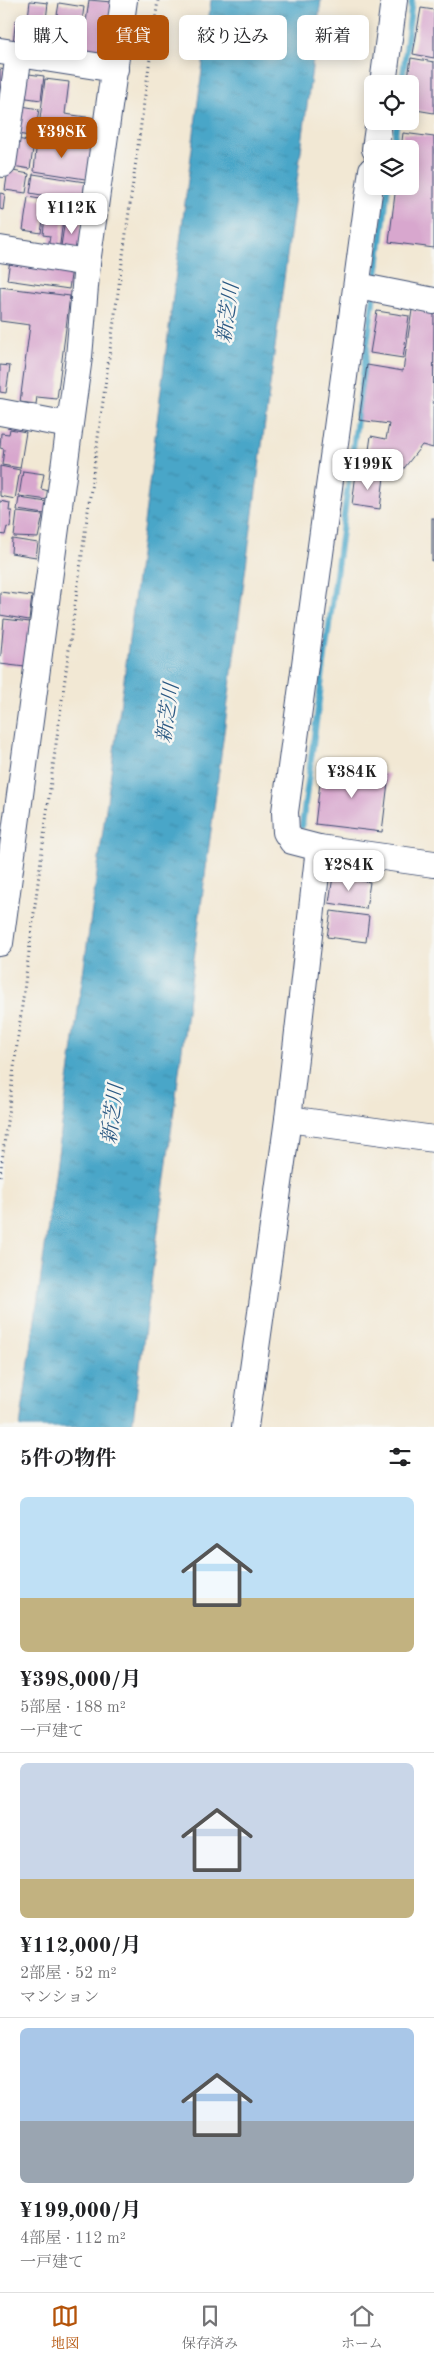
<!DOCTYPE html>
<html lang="ja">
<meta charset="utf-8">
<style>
body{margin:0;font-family:"Old Standard TT","Noto Serif JP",serif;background:#f6f6f6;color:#202124;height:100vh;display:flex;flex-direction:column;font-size:19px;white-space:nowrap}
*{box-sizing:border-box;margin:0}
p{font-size:16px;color:#757577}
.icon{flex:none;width:28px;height:28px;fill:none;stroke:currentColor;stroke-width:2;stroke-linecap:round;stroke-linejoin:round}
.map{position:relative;height:1427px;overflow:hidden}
.panel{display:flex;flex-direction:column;background:#fff;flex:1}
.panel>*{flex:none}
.hud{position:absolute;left:15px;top:15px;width:405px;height:45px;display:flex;gap:10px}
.tools{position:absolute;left:364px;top:75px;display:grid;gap:10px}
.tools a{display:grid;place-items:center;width:55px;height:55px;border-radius:8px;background:#fff;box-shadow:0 2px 12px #0003;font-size:25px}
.price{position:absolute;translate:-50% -42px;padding:0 11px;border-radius:10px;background:#fff;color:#222;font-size:16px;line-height:32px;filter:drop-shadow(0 1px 2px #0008)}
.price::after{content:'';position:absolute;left:50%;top:30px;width:15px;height:11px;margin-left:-8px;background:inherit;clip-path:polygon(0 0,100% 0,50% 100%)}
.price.on{background:#b45309;color:#fff}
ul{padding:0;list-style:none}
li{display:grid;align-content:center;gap:10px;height:265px;padding:0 20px}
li+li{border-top:1px solid #e0e0e0}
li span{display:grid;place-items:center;height:155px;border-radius:8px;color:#555}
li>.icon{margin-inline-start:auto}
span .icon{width:90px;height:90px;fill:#fffc;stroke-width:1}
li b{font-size:21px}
h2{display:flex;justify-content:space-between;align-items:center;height:60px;padding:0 20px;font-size:21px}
.pill{padding:0 18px;border-radius:8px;background:#fff;box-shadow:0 2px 12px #0003;font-size:18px;line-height:45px}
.pill.on{background:#b45309;color:#fff}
.tabs{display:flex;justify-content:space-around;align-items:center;height:70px;border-top:1px solid #e0e0e0;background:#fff;font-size:14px;color:#757577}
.tabs a{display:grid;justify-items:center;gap:2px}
.tabs .on{color:#b45309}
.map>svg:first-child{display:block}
.water{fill:url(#water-ripples);stroke:#326a93}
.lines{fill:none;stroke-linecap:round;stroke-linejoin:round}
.stream{stroke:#49a6c8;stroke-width:6}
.building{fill:#d8a7ce}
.minor-casing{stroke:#3b4b70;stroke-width:28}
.path{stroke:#3b4b70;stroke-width:3;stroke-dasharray:1 4;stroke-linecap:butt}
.minor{stroke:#fff;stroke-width:26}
.labels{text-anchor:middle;stroke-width:5;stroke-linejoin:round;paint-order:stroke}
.water-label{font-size:20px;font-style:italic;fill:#2b5983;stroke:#f6f6f2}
</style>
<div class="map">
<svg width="434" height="1427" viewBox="0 0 434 1427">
<defs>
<pattern id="water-ripples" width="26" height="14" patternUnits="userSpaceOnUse" patternTransform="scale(1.25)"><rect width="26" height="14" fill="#49a6c8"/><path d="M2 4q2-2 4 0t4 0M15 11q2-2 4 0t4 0" fill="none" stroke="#3c88a6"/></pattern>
</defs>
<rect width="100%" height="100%" fill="#f6f6f2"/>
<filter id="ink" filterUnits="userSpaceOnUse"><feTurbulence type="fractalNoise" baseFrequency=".02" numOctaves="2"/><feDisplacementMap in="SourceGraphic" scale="10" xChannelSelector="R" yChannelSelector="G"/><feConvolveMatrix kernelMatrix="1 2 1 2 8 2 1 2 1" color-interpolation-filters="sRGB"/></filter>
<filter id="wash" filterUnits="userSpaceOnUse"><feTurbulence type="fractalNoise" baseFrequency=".0096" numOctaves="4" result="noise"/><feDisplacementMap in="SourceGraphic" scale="20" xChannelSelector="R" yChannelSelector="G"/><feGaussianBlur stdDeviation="1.12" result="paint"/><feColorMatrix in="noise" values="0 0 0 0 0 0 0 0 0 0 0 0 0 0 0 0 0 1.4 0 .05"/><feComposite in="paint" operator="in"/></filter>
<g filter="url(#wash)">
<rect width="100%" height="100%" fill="#f2e8d4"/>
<polygon class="water" points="211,0 321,0 132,1427 20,1427 124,679"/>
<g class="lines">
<g class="stream">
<polyline points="402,84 412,0"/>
<polyline points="393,149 397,121"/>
<polyline points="376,284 388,186"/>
<polyline points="302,826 374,294"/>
</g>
</g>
<g id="blocks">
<g class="building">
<polygon points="89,0 112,2 106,48 96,54 82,52"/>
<polygon points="30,1 48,3 46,20 28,18"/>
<polygon points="59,3 84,7 80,36 54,33"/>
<polygon points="421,8 434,10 434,58 413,54"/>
<polygon points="16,20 46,25 43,47 13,42"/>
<polygon points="411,58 434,62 434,113 410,109 410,84 407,84"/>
<polygon points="0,69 6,70 5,94 0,93"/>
<polygon points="29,74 44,76 41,100 20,97"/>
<polygon points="45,79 69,82 65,114 93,118 90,143 38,135"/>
<polygon points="22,106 39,109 35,137 18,134"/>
<polygon points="403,133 434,137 434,248 389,242 396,186 410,186 410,149 401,149"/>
<polygon points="17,139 34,142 30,169 13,166"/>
<polygon points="37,139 92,147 87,177 85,179 34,171"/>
<polygon points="8,170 29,174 26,193 5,190"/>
<polygon points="33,174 85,182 82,202 30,193"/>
<polygon points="0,193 5,194 3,210 0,209"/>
<polygon points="28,197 46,200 41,233 23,230"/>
<polygon points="53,201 86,205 84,216 72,214 71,219 51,216"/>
<polygon points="45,217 63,219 59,252 48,248 50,236 43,235"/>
<polygon points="65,220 81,222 80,250 61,246"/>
<polygon points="10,260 72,268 69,289 7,280"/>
<polygon points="0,287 70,296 57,399 37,397 36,404 20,402 30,325 0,321"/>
<polygon points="412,310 434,313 433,448 422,445 398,476 366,471 371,436 386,439 389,424 359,420 367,365 403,371"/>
<polygon points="377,311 409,316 403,358 370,353"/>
<polygon points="0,365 10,366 6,393 0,392"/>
<polygon points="10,429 26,432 20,468 2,465 4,449 0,448 1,433 9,434"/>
<polygon points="0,466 20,470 15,499 0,496"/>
<polygon points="23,471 44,474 41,489 49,491 48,500 19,496"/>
<polygon points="356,473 384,477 380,509 352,505"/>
<polygon points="19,498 47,502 45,514 17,510"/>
<polygon points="0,501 10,503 9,511 12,511 10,528 7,527 5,535 0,534"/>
<polygon points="17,512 43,515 38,538 14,537"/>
<rect x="432" y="518" width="2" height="43"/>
<polygon points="12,539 38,543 36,557 11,553"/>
<polygon points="0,592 32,596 29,620 0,615"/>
<polygon points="4,619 30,622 25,667 0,664"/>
<polygon points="322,766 389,774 382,832 315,824"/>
<polygon points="333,876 370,882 366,909 329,903"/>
<polygon points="331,911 369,916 366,942 327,937"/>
</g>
</g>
</g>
<g filter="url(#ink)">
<use href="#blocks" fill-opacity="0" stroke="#3b4b70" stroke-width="1"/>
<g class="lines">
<defs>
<g id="minor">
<polyline points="0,51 115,69"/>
<polyline points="383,84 394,0"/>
<polyline points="375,149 379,121"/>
<polyline points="3,164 19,54"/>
<polyline points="0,249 87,263"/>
<polyline points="358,286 434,301"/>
<polyline points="0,412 69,425"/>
<polyline points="319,848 434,864"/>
<polyline points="0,943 79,357 87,263 124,0"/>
<polyline points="288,1119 434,1139"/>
<polyline points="245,1427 288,1119 319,848 292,841 286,832 285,812 372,170"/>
</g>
</defs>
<use href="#minor" class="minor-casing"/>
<polyline class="path" points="0,1176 53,766 158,0"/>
<use href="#minor" class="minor"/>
</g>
</g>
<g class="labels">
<g class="water-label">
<text transform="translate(227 313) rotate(-82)" y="7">新芝川</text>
<text transform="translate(167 713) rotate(-82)" y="7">新芝川</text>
<text transform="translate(112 1114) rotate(-83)" y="7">新芝川</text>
</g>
</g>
</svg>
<div class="tools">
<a><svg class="icon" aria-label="locate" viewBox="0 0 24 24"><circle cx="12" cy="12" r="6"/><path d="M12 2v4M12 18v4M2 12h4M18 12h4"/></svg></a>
<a><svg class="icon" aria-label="layers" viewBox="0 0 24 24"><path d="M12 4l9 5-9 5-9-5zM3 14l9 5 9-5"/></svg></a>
</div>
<b class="price on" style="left:62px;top:159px">¥398K</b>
<b class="price" style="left:72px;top:235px">¥112K</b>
<b class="price" style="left:368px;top:491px">¥199K</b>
<b class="price" style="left:352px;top:799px">¥384K</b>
<b class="price" style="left:349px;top:892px">¥284K</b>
<div class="hud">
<a class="pill">購入</a>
<a class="pill on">賃貸</a>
<a class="pill">絞り込み</a>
<a class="pill">新着</a>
</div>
</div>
<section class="panel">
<h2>5件の物件<svg class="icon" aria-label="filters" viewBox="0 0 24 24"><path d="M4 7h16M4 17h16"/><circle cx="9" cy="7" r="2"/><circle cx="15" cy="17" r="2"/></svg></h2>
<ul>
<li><span style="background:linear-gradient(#bfe0f5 65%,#c2b280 0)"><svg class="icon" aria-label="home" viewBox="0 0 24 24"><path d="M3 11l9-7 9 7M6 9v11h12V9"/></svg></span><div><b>¥398,000/月</b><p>5部屋 · 188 m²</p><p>一戸建て</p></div></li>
<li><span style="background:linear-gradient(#c9d6e8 75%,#c2b280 0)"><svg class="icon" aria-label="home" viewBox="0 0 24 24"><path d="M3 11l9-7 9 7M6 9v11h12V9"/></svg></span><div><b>¥112,000/月</b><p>2部屋 · 52 m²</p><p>マンション</p></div></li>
<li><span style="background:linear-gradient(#a9c7e8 60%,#9aa5b1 0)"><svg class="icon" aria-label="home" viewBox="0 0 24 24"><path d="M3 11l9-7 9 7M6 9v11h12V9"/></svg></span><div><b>¥199,000/月</b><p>4部屋 · 112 m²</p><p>一戸建て</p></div></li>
</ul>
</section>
<nav class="tabs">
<a class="on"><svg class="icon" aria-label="map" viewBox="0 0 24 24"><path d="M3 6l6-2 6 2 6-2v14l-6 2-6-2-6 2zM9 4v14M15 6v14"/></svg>地図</a>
<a><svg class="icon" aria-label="saved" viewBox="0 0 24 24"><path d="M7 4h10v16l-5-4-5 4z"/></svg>保存済み</a>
<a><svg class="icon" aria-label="home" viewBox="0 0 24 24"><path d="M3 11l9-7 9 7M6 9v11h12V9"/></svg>ホーム</a>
</nav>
